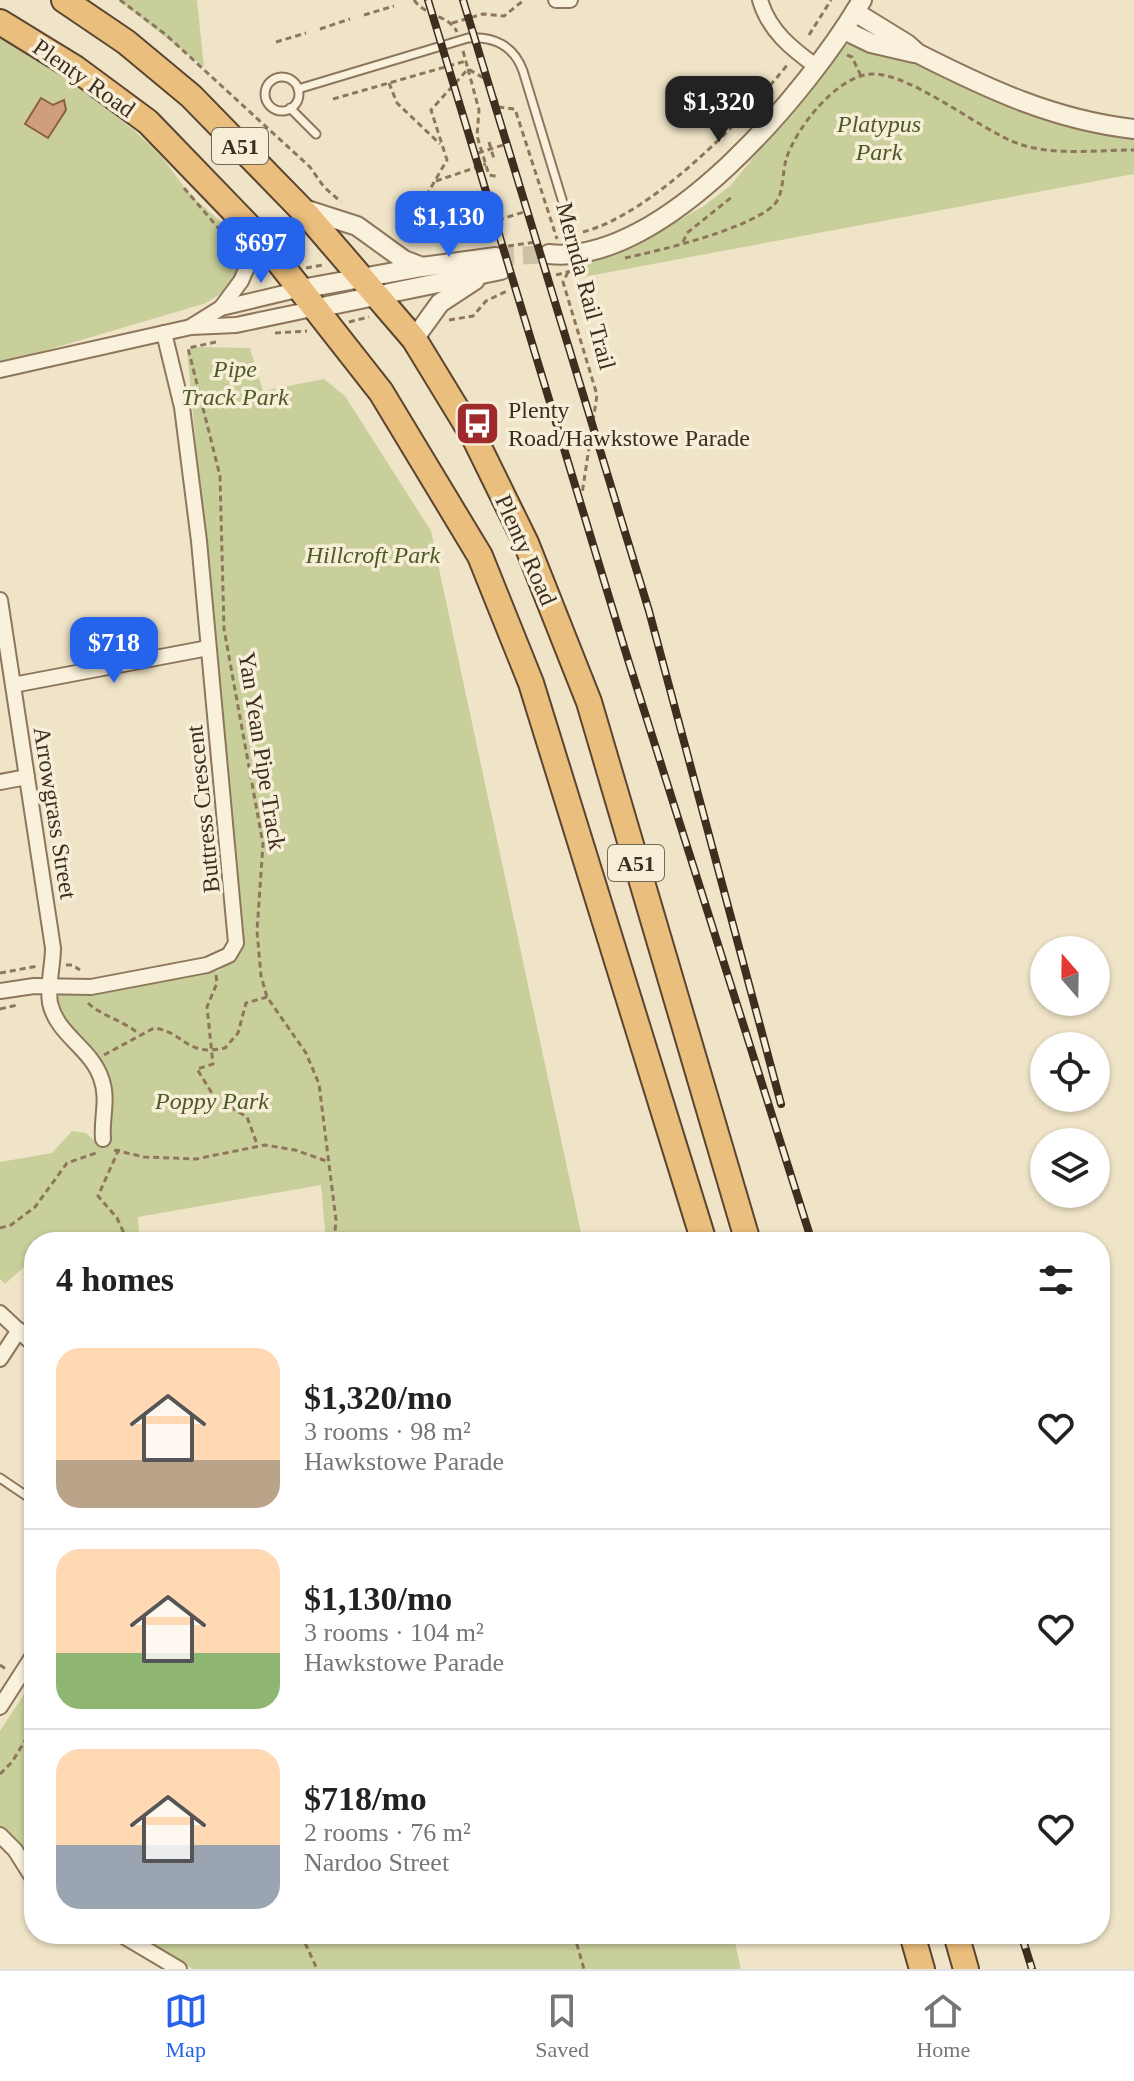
<!DOCTYPE html>
<meta charset="utf-8">
<style>
body{margin:0;font-family:"Times New Roman",serif;background:#f2f2f2;color:#222;height:100vh;display:flex;flex-direction:column;font-size:30px;white-space:nowrap}
*{box-sizing:border-box;margin:0}
p{font-size:26px;color:#767676}
.icon{flex:none;width:44px;height:44px;fill:none;stroke:currentColor;stroke-width:2;stroke-linecap:round;stroke-linejoin:round}
.map{position:relative;flex:1;overflow:hidden}
.details{position:absolute;left:24px;top:1232px;width:1086px;height:712px;display:flex;flex-direction:column;background:#fff;border-radius:32px;box-shadow:0 2px 6px #0004}
.details>*{flex:none}
.needle{width:52px;rotate:340deg}
.controls{position:absolute;left:1030px;top:936px;display:grid;gap:16px}
.controls a{display:grid;place-items:center;width:80px;height:80px;border-radius:50%;background:#fff;box-shadow:0 2px 6px #0004;font-size:40px}
.price{position:absolute;translate:-50% -68px;padding:0 18px;border-radius:16px;background:#2563eb;color:#fff;font-size:26px;line-height:52px;filter:drop-shadow(0 2px 4px #0008)}
.price::after{content:'';position:absolute;left:50%;top:48px;width:24px;height:18px;margin-left:-12px;background:inherit;clip-path:polygon(0 0,100% 0,50% 100%)}
.price.on{background:#222;color:#fff}
ul{padding:0;list-style:none}
li{display:flex;align-items:center;gap:24px;height:200px;padding:0 32px}
li+li{border-top:2px solid #e0e0e0}
li span{display:grid;place-items:center;flex:none;width:224px;height:160px;border-radius:24px;color:#555}
li>.icon{margin-inline-start:auto}
span .icon{width:96px;height:96px;fill:#fffc;stroke-width:1}
li b{font-size:34px}
h2{display:flex;justify-content:space-between;align-items:center;height:96px;padding:0 32px;font-size:34px}
.tab-bar{display:flex;justify-content:space-around;align-items:center;height:112px;border-top:2px solid #e0e0e0;background:#fff;font-size:22px;color:#767676}
.tab-bar a{display:grid;justify-items:center;gap:4px}
.tab-bar .on{color:#2563eb}
.map>svg:first-child{display:block}
.green{fill:#c9cf9b}
.building{fill:#cf9f7d;stroke:#8d5f41;stroke-width:2}
.lines{fill:none;stroke-linecap:round;stroke-linejoin:round}
.tertiary-tunnel{stroke:#ccc0a6;stroke-width:18;stroke-dasharray:18 9;stroke-linecap:butt}
.service-casing{stroke:#8d765c;stroke-width:11}
.minor-casing{stroke:#8d765c;stroke-width:18}
.tertiary-casing{stroke:#8d765c;stroke-width:22}
.trunk-casing{stroke:#5b4430;stroke-width:28}
.path{stroke:#8d765c;stroke-width:3;stroke-dasharray:6 4;stroke-linecap:butt}
.service{stroke:#faf1dc;stroke-width:7}
.minor{stroke:#faf1dc;stroke-width:14}
.tertiary{stroke:#faf1dc;stroke-width:18}
.trunk{stroke:#eabe7c;stroke-width:24}
.rail-casing{stroke:#3d2e20;stroke-width:8}
.rail{stroke:#f7eed8;stroke-width:5;stroke-dasharray:15;stroke-linecap:butt}
.labels{text-anchor:middle;stroke-width:7;stroke-linejoin:round;paint-order:stroke}
.shield{fill:#f7eed8;stroke:#756857;stroke-width:2}
.shield-label{font-size:22px;font-weight:bold;fill:#3d2e20}
.street-label{font-size:24px;fill:#3d2e20;stroke:#f7eed8}
.park-label{font-size:24px;font-style:italic;fill:#4d5a26;stroke:#f7eed8}
.poi-label{font-size:24px;fill:#3d2e20;stroke:#f7eed8;text-anchor:start}
</style>
<div class="map">
<svg width="1134" height="1969" viewBox="0 0 1134 1969">
<rect width="100%" height="100%" fill="#f0e4c8"/>
<g class="green">
<polygon points="118,0 197,0 204,67"/>
<path d="M0 28C52 65 104 102 151 146 168 161 178 182 194 198 209 212 238 233 242 253 246 276 221 296 203 304L0 364Z"/>
<path d="M850 43C903 48 950 81 997 102 1041 121 1087 132 1134 137V174L578 278 575 263 631 247 704 206 731 185 841 49Z"/>
<path d="M199 347 250 348 263 391 324 379 345 396 431 531 583 1242H326L321 1185 138 1217 140 1242H67L61 1235 53 1242H34V1258L5 1284 0 1279V1162L52 1153 72 1131 86 1133 95 1141 109 1138C108 1106 116 1077 93 1049 75 1027 65 1031 56 1000L60 995 97 993 218 971 232 962 243 946 187 350Z"/>
<polygon points="34,1679 34,1869 18,1843 0,1827 0,1731"/>
<polygon points="133,1934 733,1934 741,1969 193,1969"/>
</g>
<polygon class="building" points="41,98 53,105 64,100 66,110 48,138 25,124"/>
<g class="lines">
<polyline class="tertiary-tunnel" points="496,257 549,254"/>
<defs>
<g id="service">
<circle cx="282" cy="94" r="17"/>
<path d="M298 89 468 38C494 36 514 46 523 71L578 252"/>
<polyline points="290,108 316,134"/>
<polyline points="0,1478 31,1499"/>
</g>
<g id="minor">
<polyline points="556,0 570,0"/>
<path d="M760 0C769 31 792 49 817 67"/>
<polyline points="221,308 241,281 260,238"/>
<polyline points="192,326 221,308 301,289"/>
<polyline points="0,370 191,327 236,325 317,308"/>
<path d="M0 600 53 948C53 966 47 986 50 1003 57 1035 91 1048 101 1078 109 1099 101 1118 103 1139"/>
<polyline points="13,685 208,648"/>
<polyline points="0,782 27,777"/>
<polyline points="0,991 34,986 91,987 207,965 229,955 236,943 199,541 182,407 164,333"/>
<polyline points="0,1313 34,1345"/>
<polyline points="0,1359 19,1330"/>
<polyline points="0,1707 34,1654"/>
<polyline points="0,1835 15,1850 34,1880"/>
<polyline points="120,1934 179,1969"/>
</g>
<g id="tertiary">
<path d="M855 12 907 44 917 53C988 89 1054 120 1134 129"/>
<polyline points="844,30 871,43 914,53"/>
<polyline points="301,208 357,226 404,260 422,267"/>
<path d="M549 254C663 267 810 89 862 0"/>
<polyline points="301,289 422,267 496,257"/>
<polyline points="317,308 501,270"/>
<polyline points="414,339 440,303 475,280"/>
</g>
<g id="trunk">
<polyline points="64,0 126,42 191,96 309,217 414,339 475,439 526,543 589,702 748,1242"/>
<polyline points="0,22 75,68 148,122 260,238 381,392 480,556 531,683 704,1242"/>
<polyline points="912,1934 922,1969"/>
<polyline points="956,1934 966,1969"/>
</g>
</defs>
<use href="#service" class="service-casing"/>
<use href="#minor" class="minor-casing"/>
<use href="#tertiary" class="tertiary-casing"/>
<use href="#trunk" class="trunk-casing"/>
<g class="path">
<polyline points="120,0 165,34 310,167 324,187 341,202"/>
<path d="M414 0C425 16 449 15 457 32"/>
<polyline points="364,15 394,6"/>
<polyline points="452,23 483,14 504,16 524,0"/>
<polyline points="320,29 350,19"/>
<polyline points="809,35 831,0"/>
<polyline points="276,42 306,33"/>
<polyline points="463,51 468,69 489,81 499,107 515,109 557,239"/>
<polyline points="847,55 852,57 861,76"/>
<polyline points="468,69 479,110 477,136 489,175 499,177"/>
<polyline points="389,83 397,103 440,144"/>
<polyline points="333,99 466,61"/>
<polyline points="489,142 494,159"/>
<polyline points="478,153 503,145"/>
<polyline points="436,181 486,164"/>
<polyline points="184,188 238,251"/>
<polyline points="498,220 524,212"/>
<path d="M583 232C652 214 744 119 788 64"/>
<polyline points="401,239 447,160 431,110 468,69"/>
<polyline points="683,242 687,233 733,196"/>
<polyline points="508,246 536,242"/>
<path d="M625 258C662 250 745 230 773 206 784 196 782 174 786 160 795 129 837 75 872 74 911 73 980 130 1019 144 1054 156 1098 150 1134 150"/>
<polyline points="306,268 323,265"/>
<polyline points="568,272 563,282 597,395 582,494"/>
<polyline points="556,275 571,271"/>
<polyline points="449,320 473,316 486,301 507,291"/>
<polyline points="349,322 369,317"/>
<polyline points="275,333 307,331"/>
<polyline points="216,342 188,348 220,476 224,629 263,844 257,931 261,976 267,997 306,1053 319,1084 336,1220 334,1242"/>
<polyline points="66,965 72,965 80,970"/>
<polyline points="0,973 38,966"/>
<polyline points="216,975 217,983 207,1007 213,1064 197,1069 215,1098 247,1117 257,1144"/>
<path d="M88 1003C103 1017 123 1020 139 1034"/>
<polyline points="0,1009 17,1005"/>
<path d="M104 1055 154 1028C185 1032 185 1057 225 1048L238 1033 246 1003 267 997"/>
<polyline points="119,1149 98,1196 117,1218 128,1242"/>
<polyline points="114,1150 144,1157 196,1159 265,1145 295,1150 329,1162"/>
<polyline points="0,1228 11,1225 35,1207 67,1163 99,1152"/>
<polyline points="0,1665 7,1670"/>
<polyline points="0,1774 12,1762 34,1726"/>
<polyline points="301,1934 317,1969"/>
<polyline points="574,1934 584,1969"/>
</g>
<use href="#service" class="service"/>
<use href="#minor" class="minor"/>
<use href="#tertiary" class="tertiary"/>
<use href="#trunk" class="trunk"/>
<defs>
<g id="rail">
<polyline points="428,0 625,650 812,1242"/>
<polyline points="463,0 649,611 781,1104"/>
<polyline points="1021,1934 1032,1969"/>
</g>
</defs>
<use href="#rail" class="rail-casing"/>
<use href="#rail" class="rail"/>
</g>
<defs>
<symbol id="bus-square" viewBox="-11 -11 22 22"><rect x="-9" y="-9" width="18" height="18" rx="4" fill="#9e2a2b" stroke="#f7eed8"/><path d="M-5-6H5V4H4V6H2V4H-2V6H-4V4H-5ZM-3.5-4V0h7V-4ZM-3.5 1.2v1.5H-2V1.2ZM2 1.2v1.5H3.5V1.2Z" fill="#fff"/></symbol>
</defs>
<g fill-rule="evenodd">
<use href="#bus-square" x="452" y="398" width="51" height="51"/>
</g>
<g class="labels">
<g class="shield">
<rect x="212" y="128" width="56" height="36" rx="6"/>
<rect x="608" y="845" width="56" height="36" rx="6"/>
</g>
<g class="shield-label">
<text x="240" y="154">A51</text>
<text x="636" y="871">A51</text>
</g>
<g class="street-label">
<text transform="translate(84 78) rotate(35)" y="8">Plenty Road</text>
<text transform="translate(586 286) rotate(75)" y="8">Mernda Rail Trail</text>
<text transform="translate(526 550) rotate(66)" y="8">Plenty Road</text>
<text transform="translate(262 751) rotate(81)" y="8">Yan Yean Pipe Track</text>
<text transform="translate(203 809) rotate(-96)" y="8">Buttress Crescent</text>
<text transform="translate(55 813) rotate(81)" y="8">Arrowgrass Street</text>
</g>
<g class="park-label">
<text x="879" y="132">Platypus<tspan x="879" dy="28">Park</tspan></text>
<text x="235" y="377">Pipe<tspan x="235" dy="28">Track Park</tspan></text>
<text x="373" y="563">Hillcroft Park</text>
<text x="212" y="1109">Poppy Park</text>
</g>
<g class="poi-label">
<text x="508" y="418">Plenty<tspan x="508" dy="28">Road/Hawkstowe Parade</tspan></text>
</g>
</g>
</svg>
<div class="controls">
<a><svg class="needle" viewBox="-14 -14 28 28"><path d="M0-13l5 13h-10z" fill="#e53935"/><path d="M0 13l5-13h-10z" fill="#767676"/></svg></a>
<a><svg class="icon" aria-label="locate" viewBox="0 0 24 24"><circle cx="12" cy="12" r="6"/><path d="M12 2v4M12 18v4M2 12h4M18 12h4"/></svg></a>
<a><svg class="icon" aria-label="layers" viewBox="0 0 24 24"><path d="M12 4l9 5-9 5-9-5zM3 14l9 5 9-5"/></svg></a>
</div>
<b class="price on" style="left:719px;top:144px">$1,320</b>
<b class="price" style="left:449px;top:259px">$1,130</b>
<b class="price" style="left:261px;top:285px">$697</b>
<b class="price" style="left:114px;top:685px">$718</b>
<section class="details">
<h2>4 homes<svg class="icon" aria-label="filters" viewBox="0 0 24 24"><path d="M4 7h16M4 17h16"/><circle cx="9" cy="7" r="2"/><circle cx="15" cy="17" r="2"/></svg></h2>
<ul>
<li><span style="background:linear-gradient(#ffd9b3 70%,#b9a48a 0)"><svg class="icon" aria-label="home" viewBox="0 0 24 24"><path d="M3 11l9-7 9 7M6 9v11h12V9"/></svg></span><div><b>$1,320/mo</b><p>3 rooms · 98 m²</p><p>Hawkstowe Parade</p></div><svg class="icon" aria-label="heart" viewBox="0 0 24 24"><path d="M12 20l-8-8c-3-5 5-10 8-4 3-6 11-1 8 4z"/></svg></li>
<li><span style="background:linear-gradient(#ffd9b3 65%,#8fb573 0)"><svg class="icon" aria-label="home" viewBox="0 0 24 24"><path d="M3 11l9-7 9 7M6 9v11h12V9"/></svg></span><div><b>$1,130/mo</b><p>3 rooms · 104 m²</p><p>Hawkstowe Parade</p></div><svg class="icon" aria-label="heart" viewBox="0 0 24 24"><path d="M12 20l-8-8c-3-5 5-10 8-4 3-6 11-1 8 4z"/></svg></li>
<li><span style="background:linear-gradient(#ffd9b3 60%,#9aa5b1 0)"><svg class="icon" aria-label="home" viewBox="0 0 24 24"><path d="M3 11l9-7 9 7M6 9v11h12V9"/></svg></span><div><b>$718/mo</b><p>2 rooms · 76 m²</p><p>Nardoo Street</p></div><svg class="icon" aria-label="heart" viewBox="0 0 24 24"><path d="M12 20l-8-8c-3-5 5-10 8-4 3-6 11-1 8 4z"/></svg></li>
</ul>
</section>
</div>
<nav class="tab-bar">
<a class="on"><svg class="icon" aria-label="map" viewBox="0 0 24 24"><path d="M3 6l6-2 6 2 6-2v14l-6 2-6-2-6 2zM9 4v14M15 6v14"/></svg>Map</a>
<a><svg class="icon" aria-label="saved" viewBox="0 0 24 24"><path d="M7 4h10v16l-5-4-5 4z"/></svg>Saved</a>
<a><svg class="icon" aria-label="home" viewBox="0 0 24 24"><path d="M3 11l9-7 9 7M6 9v11h12V9"/></svg>Home</a>
</nav>
